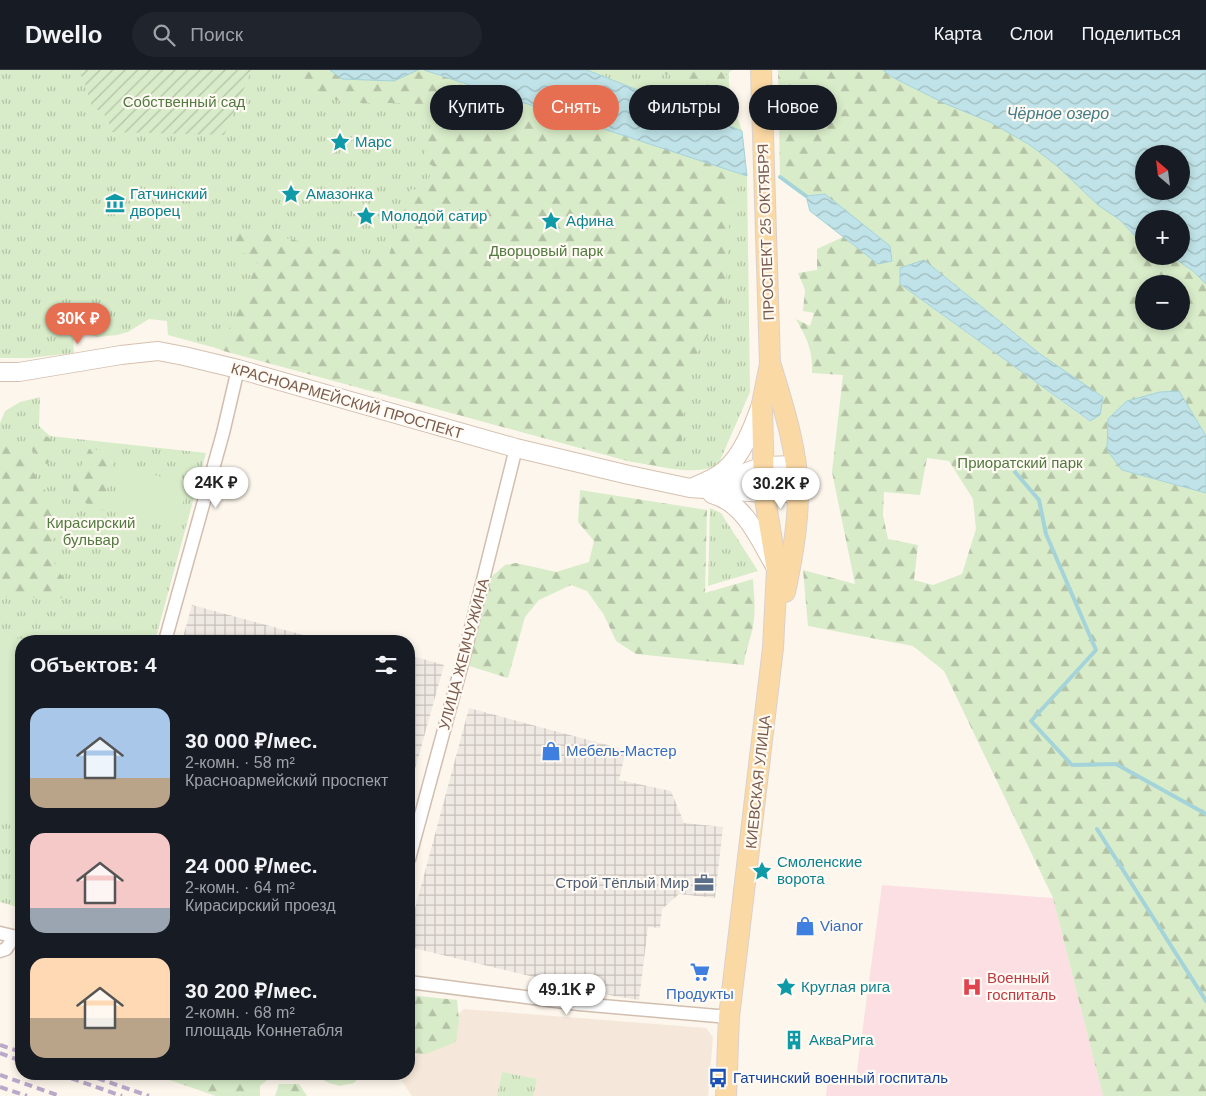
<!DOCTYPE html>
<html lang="ru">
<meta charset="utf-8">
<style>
body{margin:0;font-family:Arial,sans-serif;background:#20242c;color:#f1f3f6;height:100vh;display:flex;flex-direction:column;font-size:19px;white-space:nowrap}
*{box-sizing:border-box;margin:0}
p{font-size:16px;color:#9ea1a6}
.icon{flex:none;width:28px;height:28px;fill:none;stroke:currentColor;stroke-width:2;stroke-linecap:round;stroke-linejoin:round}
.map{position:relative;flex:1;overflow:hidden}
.details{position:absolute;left:15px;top:565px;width:400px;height:445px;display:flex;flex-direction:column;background:#171b24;border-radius:20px;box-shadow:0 2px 8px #0003}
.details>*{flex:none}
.guide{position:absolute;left:430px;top:15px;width:475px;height:45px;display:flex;gap:10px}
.needle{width:32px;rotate:332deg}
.tools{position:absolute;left:1135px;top:75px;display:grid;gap:10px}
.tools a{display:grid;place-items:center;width:55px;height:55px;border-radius:50%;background:#171b24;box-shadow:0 2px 8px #0003;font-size:25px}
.price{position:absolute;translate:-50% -42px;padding:0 11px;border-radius:18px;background:#fff;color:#222;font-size:16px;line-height:32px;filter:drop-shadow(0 1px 2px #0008)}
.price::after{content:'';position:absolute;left:50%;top:30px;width:15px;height:11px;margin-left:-8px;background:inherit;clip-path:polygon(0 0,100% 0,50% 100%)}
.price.on{background:#e76f51;color:#fff}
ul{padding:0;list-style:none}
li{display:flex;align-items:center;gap:15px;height:125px;padding:0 15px}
li span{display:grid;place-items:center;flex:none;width:140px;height:100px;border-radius:15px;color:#555}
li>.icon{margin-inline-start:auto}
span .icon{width:60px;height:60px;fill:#fffc;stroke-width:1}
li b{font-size:21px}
h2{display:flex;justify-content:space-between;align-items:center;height:60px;padding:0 15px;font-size:21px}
.tag{padding:0 18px;border-radius:22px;background:#171b24;box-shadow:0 2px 8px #0003;font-size:18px;line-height:45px}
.tag.on{background:#e76f51;color:#fff}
header{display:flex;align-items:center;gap:30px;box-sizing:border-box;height:70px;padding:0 25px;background:#171b24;border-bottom:1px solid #363941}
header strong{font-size:24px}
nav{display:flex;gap:28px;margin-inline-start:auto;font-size:18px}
.search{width:350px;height:45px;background:#20242c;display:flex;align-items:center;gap:12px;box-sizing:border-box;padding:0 18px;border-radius:28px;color:#9ea1a6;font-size:19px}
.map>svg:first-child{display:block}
.residential{fill:#f5e8da}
.industrial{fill:url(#industrial-grid)}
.medical{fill:#fbdfe3}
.grass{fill:url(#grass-tufts)}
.forest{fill:url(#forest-firs);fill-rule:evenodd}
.garden{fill:url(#garden-furrows)}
.pitch{fill:#d8ecc9}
.water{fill:url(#water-waves);stroke:#a5d3da;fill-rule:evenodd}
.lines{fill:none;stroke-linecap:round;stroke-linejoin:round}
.stream{stroke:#a5d3da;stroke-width:4}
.street-casing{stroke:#d1beb0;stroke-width:15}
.secondary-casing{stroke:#d6c0b0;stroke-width:20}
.primary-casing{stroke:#dad1cd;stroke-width:22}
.street{stroke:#fff;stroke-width:12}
.secondary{stroke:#fff;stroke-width:18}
.primary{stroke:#fbd9a5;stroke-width:20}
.rail{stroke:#b9a8c9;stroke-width:4;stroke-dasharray:8 5;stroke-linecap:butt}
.labels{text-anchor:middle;stroke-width:4.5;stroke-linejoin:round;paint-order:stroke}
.park-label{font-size:15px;fill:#537a41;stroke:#fffaf3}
.culture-label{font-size:15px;fill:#0d838f;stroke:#fffaf3;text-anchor:start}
.street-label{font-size:15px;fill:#7a5c4d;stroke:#fffaf3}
.shop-label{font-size:15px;fill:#366cbe;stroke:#fffaf3;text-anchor:start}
.service-label{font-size:15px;fill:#4e5e75;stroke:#fffaf3;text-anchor:end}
.health-label{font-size:15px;fill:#be3a42;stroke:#fffaf3;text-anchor:start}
.transit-label{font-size:15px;fill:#164399;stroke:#fffaf3;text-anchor:start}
.water-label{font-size:16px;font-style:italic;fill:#437c86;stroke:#fffaf3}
</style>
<header>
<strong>Dwello</strong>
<div class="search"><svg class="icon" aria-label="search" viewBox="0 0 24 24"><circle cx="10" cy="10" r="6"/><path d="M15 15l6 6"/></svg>Поиск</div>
<nav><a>Карта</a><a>Слои</a><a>Поделиться</a></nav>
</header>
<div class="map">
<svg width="1206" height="1026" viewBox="0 0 1206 1026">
<defs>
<pattern id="industrial-grid" width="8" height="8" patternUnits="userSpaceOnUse" patternTransform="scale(1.25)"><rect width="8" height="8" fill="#efe9e4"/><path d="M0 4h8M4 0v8" fill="none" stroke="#c7c0bb"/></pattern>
<pattern id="grass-tufts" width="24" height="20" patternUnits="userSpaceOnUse" patternTransform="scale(1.25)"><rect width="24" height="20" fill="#d8ecc9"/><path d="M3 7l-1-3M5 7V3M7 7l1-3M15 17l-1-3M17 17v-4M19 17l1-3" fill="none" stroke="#b4c2a5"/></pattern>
<pattern id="forest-firs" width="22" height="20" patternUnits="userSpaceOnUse" patternTransform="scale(1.25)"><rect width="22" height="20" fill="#d8ecc9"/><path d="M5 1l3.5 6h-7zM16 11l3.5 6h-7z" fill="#b4c2a5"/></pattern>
<pattern id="garden-furrows" width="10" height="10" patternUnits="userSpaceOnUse" patternTransform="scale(1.25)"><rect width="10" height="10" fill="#d8ecc9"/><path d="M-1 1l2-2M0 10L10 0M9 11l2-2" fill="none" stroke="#b4c2a5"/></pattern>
<pattern id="water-waves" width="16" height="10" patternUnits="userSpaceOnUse" patternTransform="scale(1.25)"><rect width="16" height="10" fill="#bfe3e8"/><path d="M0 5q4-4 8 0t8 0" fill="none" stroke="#a0bbbe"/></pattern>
</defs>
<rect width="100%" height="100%" fill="#fdf6ec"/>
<polygon class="residential" points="464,939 706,958 713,967 708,1026 412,1026 397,1004 409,1004 409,992"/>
<g class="industrial">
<polygon points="192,535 326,571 182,571"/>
<polygon points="409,585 444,595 409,721"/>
<polygon points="469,638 626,680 619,710 671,721 684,753 723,757 715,828 679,824 662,839 660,858 648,857 639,930 614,926 409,877 409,861"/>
</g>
<polygon class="medical" points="882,815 1053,828 1103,1026 826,1026 828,1006 856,1008"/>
<g class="grass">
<path d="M0 0H733L729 2 728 20 742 61 747 106 750 322 718 395C694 407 654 395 628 391L168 265 167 251 149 249 128 262 117 265 97 267 82 263 73 271 74 283 29 288H0Z"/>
<polygon points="40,327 39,356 50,366 206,383 155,571 21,571 21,838 0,832 0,353 5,341 20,332"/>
<polygon points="710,438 721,443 758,501 708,516"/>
<polygon points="502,1002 537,1009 533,1026 497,1026"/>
</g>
<g class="forest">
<polygon points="291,0 330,0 343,9 394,11 418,0 424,0 732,101 725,237 689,298 678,399 628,391 220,280 261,185 232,182 232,156 387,191 411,119 425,121 433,96 423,91 435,39 408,33 344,33 325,25"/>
<polygon points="653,0 718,0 728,6 730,24"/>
<path d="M778 0H883L892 7 946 34 990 52 1030 75 1056 95 1098 135 1120 150 1136 167 1144 170V186H1171L1193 201 1206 214V366L1179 321 1108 349 1107 380 1122 400 1206 423V1026H1103L1053 828 944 601 913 576 808 556 803 500 855 514 832 402 843 305 812 303C813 280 807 269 796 249L810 256 814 243 803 241 805 220 798 203 817 200V179L843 167 878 194 892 190 825 124 806 126 780 107ZM924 190 1040 284 1103 327 1089 351 900 214 901 198ZM1144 214H1181V251H1144ZM927 388 949 391 973 429 976 459 962 504 933 515 914 510 918 475 888 469 883 445 884 422 920 425Z"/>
<polygon points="39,361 49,368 59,379 47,394 40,391 28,373 29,364"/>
<path d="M1 372H6C31 394 50 425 63 456L53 470 55 496 66 512 65 528 0 527Z"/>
<polygon points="89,379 107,381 113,390 103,440 89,436 73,421 74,411"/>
<path d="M580 420 707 440 705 523 753 509C754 525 756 541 753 556 751 569 745 581 744 595L636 584 616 571 604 545 587 521 571 515 539 530 525 547 508 608 469 596 491 507 505 495 516 493 556 502 589 492 594 471 578 452Z"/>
<polygon points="409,925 457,930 459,950 456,972 426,984 409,983"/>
<polygon points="152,1004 274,1004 260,1016 260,1026 216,1026"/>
<polygon points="293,1004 361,1004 361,1005 354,1013 340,1016 329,1013 316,1006"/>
<polygon points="279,1014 299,1014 307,1026 275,1026"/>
</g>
<path class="garden" d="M75 0H252L224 65 112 62C108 48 106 43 92 37L83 8Z"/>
<g class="pitch">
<polygon points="122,396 188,414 176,458 110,441"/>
<polygon points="0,568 100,571 21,571 21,749 0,748"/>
</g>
<g class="water">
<polygon points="330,0 418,0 394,11 342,9"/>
<polygon points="424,0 587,0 742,61 747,106"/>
<path d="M883 0H1206V214L1193 201 1171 186H1181V149H1144V170L1136 167 1120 150 1098 135 1056 95 1030 75 990 52 946 34 892 7ZM1144 84H1181V121H1144Z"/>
<polygon points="825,124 890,176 892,191 878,194 810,141 806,126"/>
<polygon points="924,190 1040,284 1103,327 1100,345 1090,351 900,214 900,198"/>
<polygon points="1179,321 1206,366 1206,423 1122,400 1107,380 1108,349 1127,331 1160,322"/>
</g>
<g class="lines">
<g class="stream">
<polyline points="780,107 806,126"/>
<polyline points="1015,402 1039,430 1046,464 1096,580 1031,651 1072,695 1116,694 1206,744"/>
<polyline points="1097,759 1206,931"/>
</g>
<defs>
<g id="street">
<polyline points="165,571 223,363 238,299"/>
<polyline points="409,789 463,590 516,378"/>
<polyline points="0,863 21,868"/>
<polyline points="0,881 6,879 14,867"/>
<polyline points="409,912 579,934 729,947"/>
</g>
<g id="secondary">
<polyline points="0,302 19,302 121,285 158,281 184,286 238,299 516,378 629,405 690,418 764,423 798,423"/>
<polyline points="712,413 734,407 763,396 796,395"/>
<path d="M693 417C703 413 716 408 725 400 743 384 753 357 761 335"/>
<path d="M712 424C745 433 759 469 775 496"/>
</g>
<g id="primary">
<path d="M771 296C783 335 798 382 798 423 798 456 792 490 785 522"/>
<polyline points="726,1026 729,947 773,578 777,500 764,423 762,334 770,294 761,0"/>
</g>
</defs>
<use href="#street" class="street-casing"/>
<use href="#secondary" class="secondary-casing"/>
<use href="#primary" class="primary-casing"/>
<use href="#street" class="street"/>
<use href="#secondary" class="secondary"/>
<use href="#primary" class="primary"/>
<g class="rail">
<polyline points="0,975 21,982"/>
<polyline points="0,983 21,991"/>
<polyline points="59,1004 122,1026"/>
<polyline points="85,1004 149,1026"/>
<polyline points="0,1005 60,1026"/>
<polyline points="0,1017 27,1026"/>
</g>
</g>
<defs>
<symbol id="sight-bare" viewBox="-9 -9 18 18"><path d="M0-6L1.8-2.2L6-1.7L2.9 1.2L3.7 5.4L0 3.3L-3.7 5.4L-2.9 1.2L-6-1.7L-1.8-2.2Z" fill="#0f9aa8" stroke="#fffaf3" stroke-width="2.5" paint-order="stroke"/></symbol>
<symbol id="museum-bare" viewBox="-9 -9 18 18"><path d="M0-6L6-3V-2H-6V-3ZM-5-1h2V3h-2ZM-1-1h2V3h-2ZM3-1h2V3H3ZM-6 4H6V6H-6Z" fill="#0f9aa8" stroke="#fffaf3" stroke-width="2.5" paint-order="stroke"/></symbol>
<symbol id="shop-bare" viewBox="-9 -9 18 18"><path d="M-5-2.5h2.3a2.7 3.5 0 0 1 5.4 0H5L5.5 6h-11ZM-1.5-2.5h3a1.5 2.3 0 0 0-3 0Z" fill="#3f7fe0" stroke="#fffaf3" stroke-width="2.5" paint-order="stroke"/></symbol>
<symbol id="office-bare" viewBox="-9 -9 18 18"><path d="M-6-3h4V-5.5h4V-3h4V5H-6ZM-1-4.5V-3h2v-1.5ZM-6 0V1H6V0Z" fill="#5c6f8a" stroke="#fffaf3" stroke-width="2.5" paint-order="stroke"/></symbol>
<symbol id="supermarket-bare" viewBox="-9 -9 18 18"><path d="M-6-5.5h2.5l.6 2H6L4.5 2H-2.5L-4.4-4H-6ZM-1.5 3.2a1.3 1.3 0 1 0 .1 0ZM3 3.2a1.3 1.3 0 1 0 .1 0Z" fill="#3f7fe0" stroke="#fffaf3" stroke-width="2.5" paint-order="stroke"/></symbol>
<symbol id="hospital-bare" viewBox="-9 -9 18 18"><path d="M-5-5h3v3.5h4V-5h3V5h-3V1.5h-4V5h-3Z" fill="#e0444e" stroke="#fffaf3" stroke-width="2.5" paint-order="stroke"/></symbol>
<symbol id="building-bare" viewBox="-9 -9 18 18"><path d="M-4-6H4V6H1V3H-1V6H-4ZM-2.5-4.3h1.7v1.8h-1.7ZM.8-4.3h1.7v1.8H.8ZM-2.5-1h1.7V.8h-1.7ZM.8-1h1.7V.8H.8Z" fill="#0f9aa8" stroke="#fffaf3" stroke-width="2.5" paint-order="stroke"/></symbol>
<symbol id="bus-bare" viewBox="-9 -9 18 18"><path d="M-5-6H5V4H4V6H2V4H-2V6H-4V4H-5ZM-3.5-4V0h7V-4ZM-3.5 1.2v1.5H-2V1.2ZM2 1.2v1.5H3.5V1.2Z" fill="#1a4fb4" stroke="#fffaf3" stroke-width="2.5" paint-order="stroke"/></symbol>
</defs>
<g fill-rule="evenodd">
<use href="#sight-bare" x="326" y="58" width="28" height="28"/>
<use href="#sight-bare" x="277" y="110" width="28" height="28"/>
<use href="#museum-bare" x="101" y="119" width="28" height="28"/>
<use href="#sight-bare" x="352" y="132" width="28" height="28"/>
<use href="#sight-bare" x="537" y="137" width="28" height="28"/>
<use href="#shop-bare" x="537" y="667" width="28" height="28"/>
<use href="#sight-bare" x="748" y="787" width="28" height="28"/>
<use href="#office-bare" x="690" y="799" width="28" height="28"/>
<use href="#shop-bare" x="791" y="842" width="28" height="28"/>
<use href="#supermarket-bare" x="686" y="888" width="28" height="28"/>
<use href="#sight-bare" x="772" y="903" width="28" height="28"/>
<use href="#hospital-bare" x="958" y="903" width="28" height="28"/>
<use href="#building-bare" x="780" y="956" width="28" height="28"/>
<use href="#bus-bare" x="704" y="994" width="28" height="28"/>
</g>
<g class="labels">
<g class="park-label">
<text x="184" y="37">Собственный сад</text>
<text x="546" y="186">Дворцовый парк</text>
<text x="1020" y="398">Приоратский парк</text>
<text x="91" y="458">Кирасирский<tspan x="91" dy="17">бульвар</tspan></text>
</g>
<g class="culture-label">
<text x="355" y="77">Марс</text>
<text x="130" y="129">Гатчинский<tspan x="130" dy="17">дворец</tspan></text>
<text x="306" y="129">Амазонка</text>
<text x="381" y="151">Молодой сатир</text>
<text x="566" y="156">Афина</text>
<text x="777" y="797">Смоленские<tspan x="777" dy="17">ворота</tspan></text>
<text x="801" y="922">Круглая рига</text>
<text x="809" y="975">АкваРига</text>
</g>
<g class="street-label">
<text transform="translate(766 162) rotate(-92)" y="5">ПРОСПЕКТ 25 ОКТЯБРЯ</text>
<text transform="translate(347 331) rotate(16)" y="5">КРАСНОАРМЕЙСКИЙ ПРОСПЕКТ</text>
<text transform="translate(464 584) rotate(-75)" y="5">УЛИЦА ЖЕМЧУЖИНА</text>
<text transform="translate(758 712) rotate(-84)" y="5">КИЕВСКАЯ УЛИЦА</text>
</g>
<g class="shop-label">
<text x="566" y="686">Мебель-Мастер</text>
<text x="820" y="861">Vianor</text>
<text x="700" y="929" text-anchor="middle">Продукты</text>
</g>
<g class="service-label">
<text x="689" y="818">Строй Тёплый Мир</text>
</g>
<g class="health-label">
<text x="987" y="913">Военный<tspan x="987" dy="17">госпиталь</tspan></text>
</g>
<g class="transit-label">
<text x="733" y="1013">Гатчинский военный госпиталь</text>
</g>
<g class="water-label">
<text x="1058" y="49">Чёрное озеро</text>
</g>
</g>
</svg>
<div class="tools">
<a><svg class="needle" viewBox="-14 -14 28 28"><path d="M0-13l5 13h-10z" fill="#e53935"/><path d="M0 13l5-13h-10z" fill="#9ea1a6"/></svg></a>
<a>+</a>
<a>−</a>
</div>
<b class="price on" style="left:78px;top:275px">30K ₽</b>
<b class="price" style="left:216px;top:439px">24K ₽</b>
<b class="price" style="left:781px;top:440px">30.2K ₽</b>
<b class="price" style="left:567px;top:946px">49.1K ₽</b>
<div class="guide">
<a class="tag">Купить</a>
<a class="tag on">Снять</a>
<a class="tag">Фильтры</a>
<a class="tag">Новое</a>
</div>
<section class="details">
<h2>Объектов: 4<svg class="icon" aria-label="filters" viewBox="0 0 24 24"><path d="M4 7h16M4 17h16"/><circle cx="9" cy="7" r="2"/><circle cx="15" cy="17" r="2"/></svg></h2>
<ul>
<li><span style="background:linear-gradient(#a9c7e8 70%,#b9a48a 0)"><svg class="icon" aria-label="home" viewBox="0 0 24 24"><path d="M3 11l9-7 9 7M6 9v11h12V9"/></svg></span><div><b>30 000 ₽/мес.</b><p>2-комн. · 58 m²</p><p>Красноармейский проспект</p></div></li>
<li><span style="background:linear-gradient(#f6c9c9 75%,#9aa5b1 0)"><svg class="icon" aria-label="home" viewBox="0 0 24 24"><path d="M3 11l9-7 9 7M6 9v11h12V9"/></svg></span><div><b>24 000 ₽/мес.</b><p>2-комн. · 64 m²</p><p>Кирасирский проезд</p></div></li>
<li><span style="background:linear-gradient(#ffd9b3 60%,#b9a48a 0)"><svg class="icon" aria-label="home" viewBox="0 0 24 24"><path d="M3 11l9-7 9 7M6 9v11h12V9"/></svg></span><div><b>30 200 ₽/мес.</b><p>2-комн. · 68 m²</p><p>площадь Коннетабля</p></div></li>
</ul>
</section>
</div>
